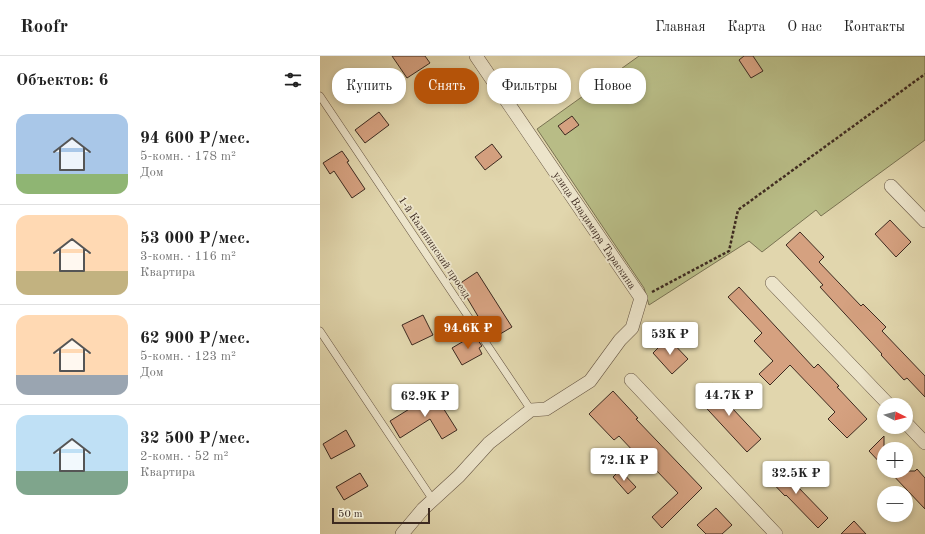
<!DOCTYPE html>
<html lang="ru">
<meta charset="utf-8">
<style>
body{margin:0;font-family:"Old Standard TT",serif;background:#f6f6f6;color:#222;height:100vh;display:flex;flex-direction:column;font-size:15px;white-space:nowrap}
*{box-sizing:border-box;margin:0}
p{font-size:13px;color:#767676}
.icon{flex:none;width:22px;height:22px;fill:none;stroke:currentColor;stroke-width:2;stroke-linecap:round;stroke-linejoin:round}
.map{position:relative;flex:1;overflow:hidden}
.side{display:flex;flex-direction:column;background:#fff;width:320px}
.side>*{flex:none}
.guide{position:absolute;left:12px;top:12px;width:380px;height:36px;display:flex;gap:8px}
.needle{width:26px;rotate:96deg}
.buttons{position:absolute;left:557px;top:342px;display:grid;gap:8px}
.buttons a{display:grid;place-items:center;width:36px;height:36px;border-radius:50%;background:#fff;box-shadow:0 2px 6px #0003;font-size:20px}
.scale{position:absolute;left:12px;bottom:10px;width:98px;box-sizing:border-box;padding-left:4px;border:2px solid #3d2a20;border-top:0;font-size:11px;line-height:14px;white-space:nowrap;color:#3d2a20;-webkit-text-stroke:3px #ece4ca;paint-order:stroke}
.price{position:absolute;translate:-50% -34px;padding:0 9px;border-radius:4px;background:#fff;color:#222;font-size:13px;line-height:26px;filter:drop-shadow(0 1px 2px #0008)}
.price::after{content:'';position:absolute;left:50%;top:24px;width:12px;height:9px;margin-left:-6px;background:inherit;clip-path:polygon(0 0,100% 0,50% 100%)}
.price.on{background:#b45309;color:#fff}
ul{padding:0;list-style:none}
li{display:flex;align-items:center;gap:12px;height:100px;padding:0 16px}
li+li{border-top:1px solid #e0e0e0}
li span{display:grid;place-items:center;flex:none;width:112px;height:80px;border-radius:12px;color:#555}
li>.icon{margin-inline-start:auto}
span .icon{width:48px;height:48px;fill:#fffc;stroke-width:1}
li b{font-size:17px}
h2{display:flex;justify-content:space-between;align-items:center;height:48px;padding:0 16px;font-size:17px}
.pill{padding:0 14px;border-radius:16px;background:#fff;box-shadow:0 2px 6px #0003;font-size:14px;line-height:36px}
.pill.on{background:#b45309;color:#fff}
header{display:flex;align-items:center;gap:24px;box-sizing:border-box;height:56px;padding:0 20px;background:#fff;border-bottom:1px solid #e0e0e0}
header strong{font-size:19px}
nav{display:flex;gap:22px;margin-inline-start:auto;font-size:14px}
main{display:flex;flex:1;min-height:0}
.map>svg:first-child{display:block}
.green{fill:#b8bc86;stroke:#7a7353}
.building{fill:#d5a180;stroke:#3d2a20}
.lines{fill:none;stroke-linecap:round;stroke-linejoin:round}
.lane-casing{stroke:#665543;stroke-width:8}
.street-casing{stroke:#665543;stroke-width:14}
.path{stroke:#3d2a20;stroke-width:2.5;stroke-dasharray:3 2;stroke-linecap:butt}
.lane{stroke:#ece4ca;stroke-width:7}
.street{stroke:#ece4ca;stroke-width:13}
.labels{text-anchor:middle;stroke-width:3.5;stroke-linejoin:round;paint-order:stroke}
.street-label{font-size:11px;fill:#3d2a20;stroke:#ece4ca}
</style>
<header>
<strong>Roofr</strong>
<nav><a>Главная</a><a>Карта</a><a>О нас</a><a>Контакты</a></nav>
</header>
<main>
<section class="side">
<h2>Объектов: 6<svg class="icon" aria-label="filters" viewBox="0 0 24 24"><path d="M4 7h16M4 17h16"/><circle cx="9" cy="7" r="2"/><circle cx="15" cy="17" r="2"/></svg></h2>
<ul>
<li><span style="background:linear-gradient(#a9c7e8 75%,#8fb573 0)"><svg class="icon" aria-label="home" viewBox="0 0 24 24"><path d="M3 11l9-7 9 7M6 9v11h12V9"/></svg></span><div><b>94 600 ₽/мес.</b><p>5-комн. · 178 m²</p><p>Дом</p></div></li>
<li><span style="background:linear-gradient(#ffd9b3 70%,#c2b280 0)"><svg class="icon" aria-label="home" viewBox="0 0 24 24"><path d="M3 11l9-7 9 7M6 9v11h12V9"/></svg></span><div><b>53 000 ₽/мес.</b><p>3-комн. · 116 m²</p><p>Квартира</p></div></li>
<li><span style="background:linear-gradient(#ffd9b3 75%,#9aa5b1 0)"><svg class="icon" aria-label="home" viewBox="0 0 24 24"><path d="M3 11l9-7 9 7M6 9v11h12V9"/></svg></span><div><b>62 900 ₽/мес.</b><p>5-комн. · 123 m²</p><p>Дом</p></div></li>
<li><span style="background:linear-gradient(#bfe0f5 70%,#7fa58c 0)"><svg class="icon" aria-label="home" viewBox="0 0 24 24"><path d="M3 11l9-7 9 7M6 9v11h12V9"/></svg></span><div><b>32 500 ₽/мес.</b><p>2-комн. · 52 m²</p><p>Квартира</p></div></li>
</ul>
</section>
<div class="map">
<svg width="605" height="478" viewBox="0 0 605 478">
<rect width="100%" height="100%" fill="#e1d6ad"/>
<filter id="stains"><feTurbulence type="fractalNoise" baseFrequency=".005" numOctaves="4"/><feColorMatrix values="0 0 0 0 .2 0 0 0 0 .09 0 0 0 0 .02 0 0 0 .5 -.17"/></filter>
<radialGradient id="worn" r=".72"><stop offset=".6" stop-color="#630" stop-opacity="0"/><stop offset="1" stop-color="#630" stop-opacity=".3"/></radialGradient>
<polygon class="green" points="319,0 605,0 605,84 501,160 496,154 442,196 429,185 329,249 324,232 217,73"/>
<g class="building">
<polygon points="72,0 105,0 110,7 87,22"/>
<polygon points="424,0 433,0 443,15 431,22 419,4"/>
<polygon points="59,56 69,69 45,87 35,74"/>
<polygon points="252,60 259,69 245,79 238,70"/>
<polygon points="172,88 182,101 165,114 155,101"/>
<polygon points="22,95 29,105 27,106 45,133 32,142 14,115 10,118 3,107"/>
<polygon points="570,164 591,186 576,201 555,178"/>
<polygon points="480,176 504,201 499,206 541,250 543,248 566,271 562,275 605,320 605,341 587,322 584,324 561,299 562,298 500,231 503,229 466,189"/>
<polygon points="157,216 192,271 170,284 163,274 165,272 140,230 142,226"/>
<polygon points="419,231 494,312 498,308 519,330 517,331 547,363 527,382 508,363 515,356 470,309 450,329 439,318 453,305 434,285 442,277 408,241"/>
<polygon points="103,259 113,279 92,289 82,269"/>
<polygon points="154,279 162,290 159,292 162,298 142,309 132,292"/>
<polygon points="348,282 368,303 352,318 333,297"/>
<polygon points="393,327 415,350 412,352 441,383 427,396 377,342"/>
<polygon points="293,335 318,362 316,363 382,432 342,472 332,461 358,437 335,413 332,415 299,380 294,384 269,358"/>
<polygon points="113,336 137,374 122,383 110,363 80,382 70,365 99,347 99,345"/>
<polygon points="26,374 35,390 11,403 3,388"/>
<polygon points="564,380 564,411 549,395"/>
<polygon points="459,407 478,428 476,429 508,462 498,472 466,439 465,440 446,420"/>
<polygon points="597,413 605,422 605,453 569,415 595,415"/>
<polygon points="300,414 316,431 308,438 293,421"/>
<polygon points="40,417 48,430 24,444 16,431"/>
<polygon points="396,452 412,469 402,478 386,478 377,469"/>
<polygon points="534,465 546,478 521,478"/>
</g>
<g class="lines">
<defs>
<g id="lane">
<polyline points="0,40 211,354"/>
<polyline points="0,275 113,444"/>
</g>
<g id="street">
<polyline points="571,130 605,165"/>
<polyline points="452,227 569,349"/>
<polyline points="311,324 456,478"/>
<polyline points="586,367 605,387"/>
<polyline points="82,478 103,453 139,420 169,387 211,354 226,353 270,325 300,284 312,272 321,242 156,0"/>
</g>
</defs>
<use href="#lane" class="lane-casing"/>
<use href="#street" class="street-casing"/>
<polyline class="path" points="332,236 409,195 418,154 605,18"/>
<use href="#lane" class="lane"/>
<use href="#street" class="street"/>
</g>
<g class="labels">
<g class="street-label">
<text transform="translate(275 174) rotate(56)" y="4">улица Владимира Тараскина</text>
<text transform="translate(115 191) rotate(56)" y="4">1-й Калининский проезд</text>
</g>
</g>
<rect width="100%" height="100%" filter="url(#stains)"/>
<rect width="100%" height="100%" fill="url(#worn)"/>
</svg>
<div class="buttons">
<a><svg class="needle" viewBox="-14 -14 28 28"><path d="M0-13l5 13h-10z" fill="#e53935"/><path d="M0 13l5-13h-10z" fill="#767676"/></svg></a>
<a>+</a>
<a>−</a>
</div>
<div class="scale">50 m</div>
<b class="price on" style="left:148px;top:294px">94.6K ₽</b>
<b class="price" style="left:350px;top:300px">53K ₽</b>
<b class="price" style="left:409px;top:361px">44.7K ₽</b>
<b class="price" style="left:105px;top:362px">62.9K ₽</b>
<b class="price" style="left:304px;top:426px">72.1K ₽</b>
<b class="price" style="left:476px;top:439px">32.5K ₽</b>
<div class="guide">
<a class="pill">Купить</a>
<a class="pill on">Снять</a>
<a class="pill">Фильтры</a>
<a class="pill">Новое</a>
</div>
</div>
</main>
